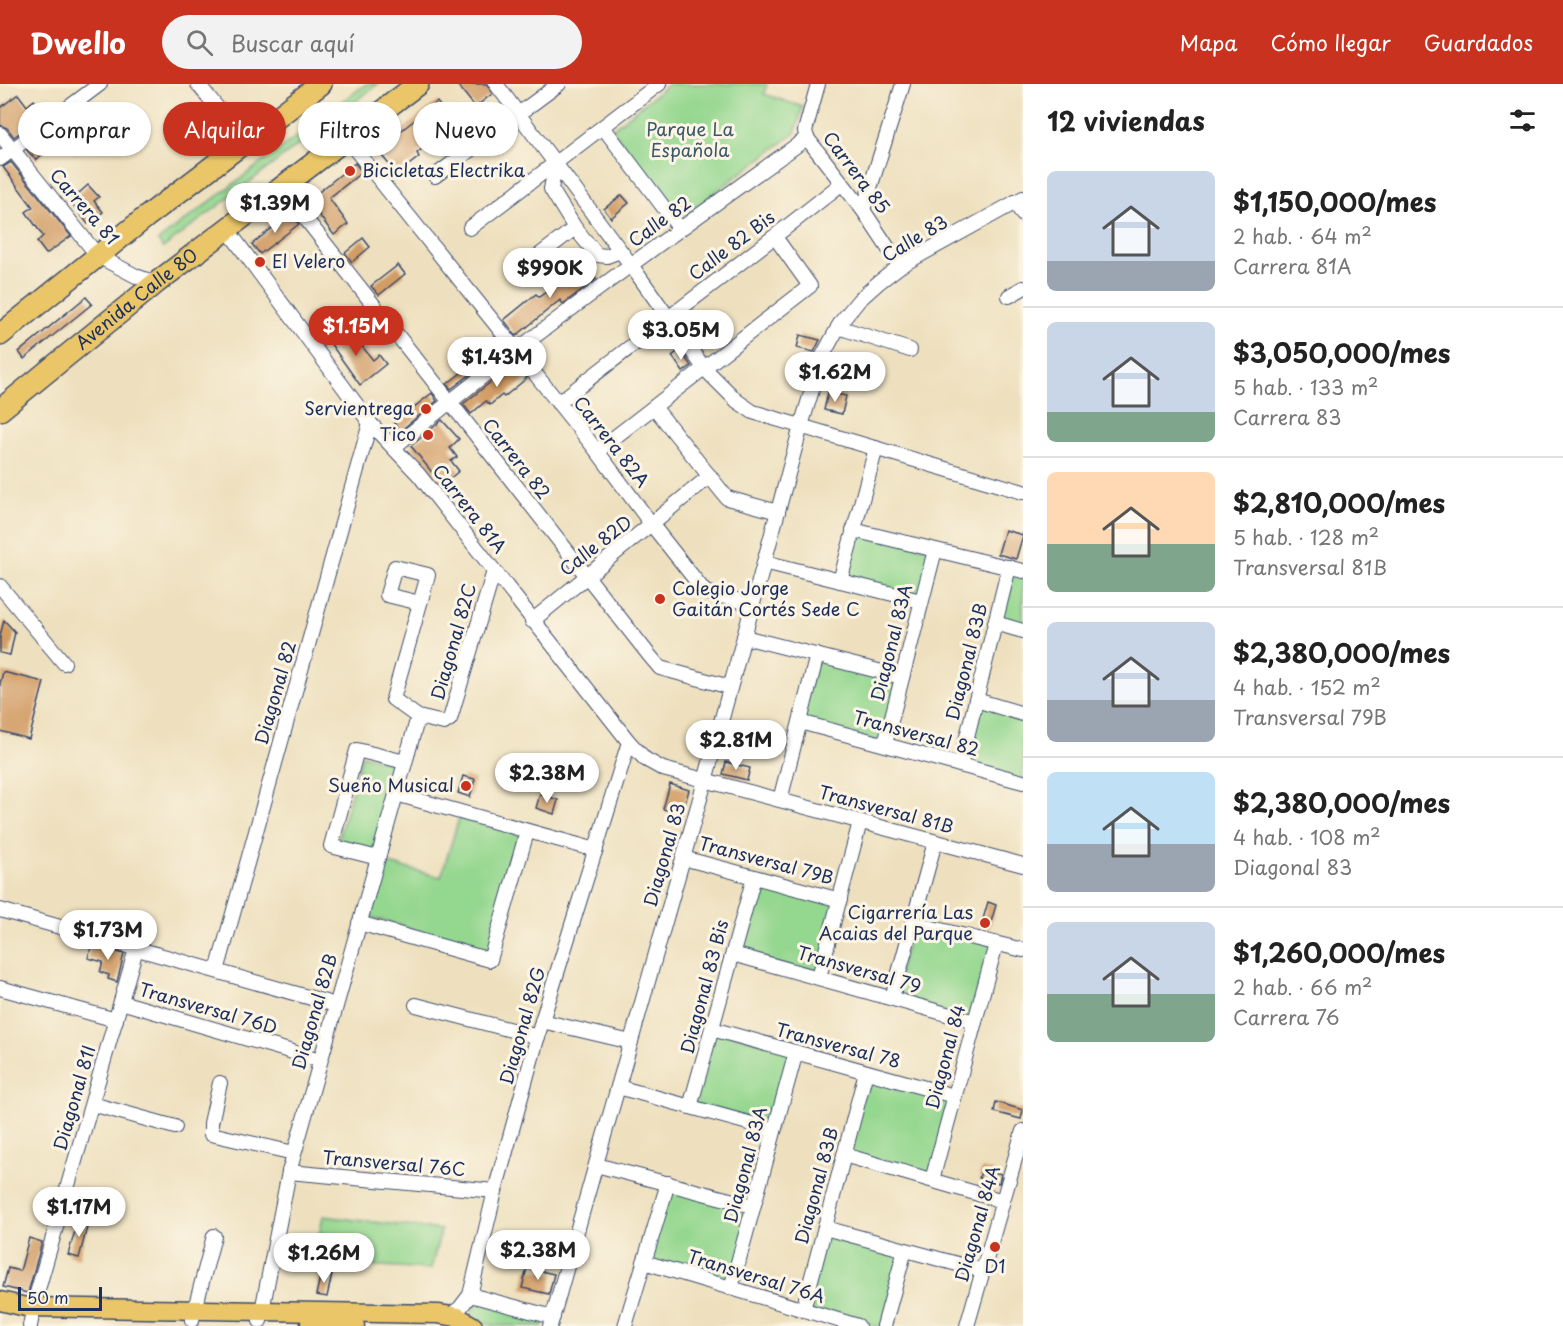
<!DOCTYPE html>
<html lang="es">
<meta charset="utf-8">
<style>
body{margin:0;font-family:"Playpen Sans",sans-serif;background:#f2f2f2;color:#222;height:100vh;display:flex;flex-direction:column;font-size:22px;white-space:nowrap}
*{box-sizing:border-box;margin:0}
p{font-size:20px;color:#767676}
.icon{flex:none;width:33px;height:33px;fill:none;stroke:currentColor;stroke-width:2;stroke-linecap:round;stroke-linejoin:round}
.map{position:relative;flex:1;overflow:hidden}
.drawer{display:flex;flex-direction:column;background:#fff;width:540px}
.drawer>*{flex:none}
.top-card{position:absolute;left:18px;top:18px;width:570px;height:54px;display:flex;gap:12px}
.scale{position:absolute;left:18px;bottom:15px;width:84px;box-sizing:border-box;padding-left:6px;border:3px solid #1b2f5e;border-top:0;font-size:16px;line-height:21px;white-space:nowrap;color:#1b2f5e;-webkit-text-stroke:4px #fcf5e5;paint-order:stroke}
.price{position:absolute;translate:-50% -51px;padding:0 14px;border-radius:21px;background:#fff;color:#222;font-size:20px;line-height:39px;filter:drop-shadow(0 2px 3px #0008)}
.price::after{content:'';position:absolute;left:50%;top:36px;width:18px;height:14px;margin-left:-9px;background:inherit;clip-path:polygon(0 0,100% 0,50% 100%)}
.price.on{background:#c8321e;color:#fff}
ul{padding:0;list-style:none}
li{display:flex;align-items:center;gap:18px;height:150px;padding:0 24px}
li+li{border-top:2px solid #e0e0e0}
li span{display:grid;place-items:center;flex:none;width:168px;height:120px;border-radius:9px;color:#555}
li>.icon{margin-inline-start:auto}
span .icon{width:72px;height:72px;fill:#fffc;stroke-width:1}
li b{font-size:26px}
h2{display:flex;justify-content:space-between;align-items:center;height:72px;padding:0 24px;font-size:26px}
.tag{padding:0 21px;border-radius:27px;background:#fff;box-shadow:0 2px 4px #0004;font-size:21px;line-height:54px}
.tag.on{background:#c8321e;color:#fff}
header{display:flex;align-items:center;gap:36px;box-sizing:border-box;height:84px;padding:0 30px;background:#c8321e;color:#fff}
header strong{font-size:28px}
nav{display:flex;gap:33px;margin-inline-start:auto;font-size:21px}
.search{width:420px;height:54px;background:#f2f2f2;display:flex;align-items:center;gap:15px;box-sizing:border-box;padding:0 21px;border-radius:33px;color:#767676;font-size:22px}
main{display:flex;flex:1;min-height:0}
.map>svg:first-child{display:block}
.green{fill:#94d78f;stroke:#588376;stroke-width:1.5}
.building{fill:#d29c65}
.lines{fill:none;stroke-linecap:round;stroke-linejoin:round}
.minor-casing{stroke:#3b4a6c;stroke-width:16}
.major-casing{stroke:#3b4a6c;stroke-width:21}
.highway-casing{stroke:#3b4a6c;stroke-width:24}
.minor{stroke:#fff;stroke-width:14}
.major{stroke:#ebc669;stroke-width:18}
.highway{stroke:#ebc669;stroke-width:21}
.poi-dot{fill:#c8321e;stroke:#fcf5e5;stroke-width:2}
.labels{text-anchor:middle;stroke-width:6;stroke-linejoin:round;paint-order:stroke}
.park-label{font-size:18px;fill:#39596a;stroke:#fcf5e5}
.poi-label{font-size:18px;fill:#1b2f5e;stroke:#fcf5e5;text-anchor:end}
.street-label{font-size:18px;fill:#1b2f5e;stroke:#fcf5e5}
</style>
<header>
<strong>Dwello</strong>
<div class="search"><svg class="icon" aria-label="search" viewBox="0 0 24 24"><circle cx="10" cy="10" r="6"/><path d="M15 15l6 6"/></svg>Buscar aquí</div>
<nav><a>Mapa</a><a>Cómo llegar</a><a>Guardados</a></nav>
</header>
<main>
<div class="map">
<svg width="1023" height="1242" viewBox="0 0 1023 1242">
<rect width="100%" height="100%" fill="#fcf5e5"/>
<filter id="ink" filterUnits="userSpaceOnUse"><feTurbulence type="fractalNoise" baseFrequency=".0167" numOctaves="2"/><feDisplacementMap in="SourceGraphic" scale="12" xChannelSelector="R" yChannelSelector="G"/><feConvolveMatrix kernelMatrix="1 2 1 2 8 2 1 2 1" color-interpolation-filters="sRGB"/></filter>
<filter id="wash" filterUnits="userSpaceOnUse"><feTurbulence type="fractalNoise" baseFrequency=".008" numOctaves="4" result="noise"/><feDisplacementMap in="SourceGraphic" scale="24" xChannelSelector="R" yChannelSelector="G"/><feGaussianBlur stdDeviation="1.35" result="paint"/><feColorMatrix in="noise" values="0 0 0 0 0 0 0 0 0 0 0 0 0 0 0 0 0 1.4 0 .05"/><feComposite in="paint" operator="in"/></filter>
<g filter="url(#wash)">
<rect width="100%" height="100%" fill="#eee0be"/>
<g class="green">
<polygon points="366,0 378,0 163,164 158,157"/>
<polygon points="669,0 767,0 764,10 803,23 795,49 678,136 612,45"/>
<polygon points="853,446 935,466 921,517 840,497"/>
<polygon points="1009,483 1023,487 1023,547 995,539"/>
<polygon points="817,571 902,593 885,660 800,638"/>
<polygon points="976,616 1023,630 1023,698 960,681"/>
<polygon points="362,671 398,680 373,769 337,759"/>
<polygon points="459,734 520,751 488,868 370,833 385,779 441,793"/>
<polygon points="754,793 840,816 819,893 733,870"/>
<polygon points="912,839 996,860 975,938 892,914"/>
<polygon points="712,945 796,968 774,1046 690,1023"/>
<polygon points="866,988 954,1012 932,1096 844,1071"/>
<polygon points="668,1099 753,1122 731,1204 644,1178"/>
<polygon points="323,1132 441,1146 431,1185 314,1178"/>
<polygon points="825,1144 905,1166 884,1242 858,1242 803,1226"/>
<polygon points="474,1216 544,1235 543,1242 494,1242 472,1234"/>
</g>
<g id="blocks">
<g class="building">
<polygon points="457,0 487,0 492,10 475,23"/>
<polygon points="18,10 27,22 34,16 45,30 14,53 7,44 0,41 0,24"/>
<polygon points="437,18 453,40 417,69 419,73 397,90 377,66"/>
<polygon points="66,38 85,63 76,70 62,53 36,76 27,66"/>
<polygon points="11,78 71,152 46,170 37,158 43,152 26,128 33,123 3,83"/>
<polygon points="355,79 362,88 329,114 348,140 334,151 316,127 313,129 305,119"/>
<polygon points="88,101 99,113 94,117 103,128 88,140 70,117"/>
<polygon points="622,111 629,119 611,134 604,125"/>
<polygon points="290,130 299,140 260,170 252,160"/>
<polygon points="363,154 370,163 352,178 345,169"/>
<polygon points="584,179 596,195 563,220 560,216 516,252 504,236 536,210 539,213"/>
<polygon points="398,181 405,190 379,211 371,202"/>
<polygon points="86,213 92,220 24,275 19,268"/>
<polygon points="348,245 373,276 379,271 386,280 360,301 330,259"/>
<polygon points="800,251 820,256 814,268 797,264"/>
<polygon points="499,259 504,265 451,305 447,300"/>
<polygon points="680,266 691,282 683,288 672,272"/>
<polygon points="515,279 527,294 504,313 502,311 490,321 486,317 471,330 463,320"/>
<polygon points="828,308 846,312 842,330 824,326"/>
<polygon points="432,309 437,317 400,347 394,339"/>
<polygon points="442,336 459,355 450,364 457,373 451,377 459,387 442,401 411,362"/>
<polygon points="1005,446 1023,451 1016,475 998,470"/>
<polygon points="4,536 15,548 10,571 0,569 0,552"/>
<polygon points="3,588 44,598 29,655 0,647 0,600"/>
<polygon points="726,678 750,684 747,696 723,690"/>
<polygon points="463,692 475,695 470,713 458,709"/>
<polygon points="670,700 689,706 682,730 663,725"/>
<polygon points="540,710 558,716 554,730 536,724"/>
<polygon points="988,818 996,821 989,845 981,842"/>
<polygon points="92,861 124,870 117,898 108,895 109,891 100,888 103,878 88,874"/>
<polygon points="996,1018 1023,1026 1021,1035 994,1028"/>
<polygon points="982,1084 1001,1090 999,1099 979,1094"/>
<polygon points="79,1133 89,1136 79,1174 68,1171"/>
<polygon points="29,1154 42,1158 28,1209 3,1203 8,1184 20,1187"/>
<polygon points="527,1184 554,1190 549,1210 522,1204"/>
<polygon points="321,1188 332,1190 327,1213 316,1211"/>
</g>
</g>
</g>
<g filter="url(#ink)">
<use href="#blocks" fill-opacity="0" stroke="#3b4a6c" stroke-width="1.5"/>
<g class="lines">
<defs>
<g id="minor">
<polyline points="198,0 236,47 253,50"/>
<polyline points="496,0 631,181 704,284 737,317 753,328 1023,408"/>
<polyline points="818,0 805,47 807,54 863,126 900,182"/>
<polyline points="603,43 680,145"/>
<polyline points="0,50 98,172 136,192 156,199"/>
<polyline points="342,57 355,65 597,367 652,441 705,508 753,520"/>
<polyline points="0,75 100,0"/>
<polyline points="560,87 553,94 551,105 575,144 597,171 607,172 620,167"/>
<polyline points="435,92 559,0"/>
<polyline points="288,98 292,113 298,125 649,571 660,584 730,603"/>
<polyline points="1015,118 1023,131"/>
<polyline points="863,126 903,0"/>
<polyline points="470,144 659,0"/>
<polyline points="227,145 370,339 419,391 629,658 645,675 663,685 1023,781"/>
<polyline points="516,189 575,144"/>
<polyline points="1009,212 1023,204"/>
<polyline points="838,243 910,266"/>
<path d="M558 319C652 245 748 175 841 100"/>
<polyline points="654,323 727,414 778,428"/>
<path d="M394 363C527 254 667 154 807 54"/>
<polyline points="597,367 810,202 775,153"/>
<polyline points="853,446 1023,487"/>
<polyline points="764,478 921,517"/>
<polyline points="840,497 876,364"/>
<polyline points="0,502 64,579"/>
<polyline points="420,519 387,511 395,483 428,491 393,615 418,633 444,639 450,635 494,487"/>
<polyline points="532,537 710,392"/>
<polyline points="995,539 1023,547"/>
<polyline points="744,553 902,593"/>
<polyline points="976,616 1023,630"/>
<polyline points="800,638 1023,698"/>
<polyline points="885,660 935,466"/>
<polyline points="960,681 1009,483"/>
<polyline points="396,710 596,766"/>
<polyline points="780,716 817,571"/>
<polyline points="378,774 331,762 357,666 405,678"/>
<polyline points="683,774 840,816"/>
<polyline points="0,826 336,921"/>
<polyline points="359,839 490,876 527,748"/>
<polyline points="912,839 1023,866"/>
<polyline points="733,870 975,938"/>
<polyline points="217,887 370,339"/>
<polyline points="819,893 860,738"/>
<polyline points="0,904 116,936"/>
<polyline points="892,914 935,758"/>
<polyline points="121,918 320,976"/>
<polyline points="416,921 538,953"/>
<polyline points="542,937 631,958"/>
<polyline points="712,945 954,1012"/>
<polyline points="220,999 211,1039 211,1050 294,1069"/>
<polyline points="618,1003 774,1046"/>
<polyline points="92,1020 175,1043"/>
<polyline points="690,1023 754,793"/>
<polyline points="844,1071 1003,1117"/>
<polyline points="596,1081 753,1122"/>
<polyline points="289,1088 495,1107"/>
<polyline points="932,1096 996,860"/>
<polyline points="825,1144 983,1187"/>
<polyline points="644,1178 858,1242"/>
<polyline points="731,1204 796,968"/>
<polyline points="470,1211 553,1233"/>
<polyline points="803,1226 866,988"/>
<polyline points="451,1231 460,1224 470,1211 495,1107 542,937 629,658"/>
<polyline points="192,1236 214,1152"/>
<polyline points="260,1237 289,1088 418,633"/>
<polyline points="30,1242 35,1216 136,865"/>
<polyline points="550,1242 705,697 801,342 822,273 841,238 859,216 878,199 900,182 1023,114"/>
<polyline points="625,1242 668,1099"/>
<polyline points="884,1242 905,1166"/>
<polyline points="967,1242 1023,1047"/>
</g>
<g id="major">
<polyline points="0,1217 26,1223 438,1230 458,1233 473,1242"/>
<polyline points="310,1239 355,1242"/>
</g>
<g id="highway">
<polyline points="0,251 146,133 321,0"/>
<path id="s1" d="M0 326 156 199 418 0"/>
</g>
</defs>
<use href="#minor" class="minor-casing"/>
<use href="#major" class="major-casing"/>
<use href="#highway" class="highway-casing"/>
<use href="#minor" class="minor"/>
<use href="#major" class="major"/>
<use href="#highway" class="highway"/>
</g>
</g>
<g class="poi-dot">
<circle cx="350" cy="87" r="6"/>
<circle cx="260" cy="178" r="6"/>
<circle cx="426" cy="325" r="6"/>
<circle cx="428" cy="351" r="6"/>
<circle cx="660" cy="515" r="6"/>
<circle cx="466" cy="702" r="6"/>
<circle cx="985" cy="839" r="6"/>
<circle cx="995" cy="1163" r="6"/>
</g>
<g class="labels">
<g class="park-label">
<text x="690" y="52">Parque La<tspan x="690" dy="21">Española</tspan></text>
</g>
<g class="poi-label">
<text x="362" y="93" text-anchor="start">Bicicletas Electrika</text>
<text x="272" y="184" text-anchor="start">El Velero</text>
<text x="414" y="331">Servientrega</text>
<text x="416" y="357">Tico</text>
<text x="672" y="511" text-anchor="start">Colegio Jorge<tspan x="672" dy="21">Gaitán Cortés Sede C</tspan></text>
<text x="454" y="708">Sueño Musical</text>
<text x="973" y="835">Cigarrería Las<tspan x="973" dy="21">Acaias del Parque</tspan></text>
<text x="995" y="1189" text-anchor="middle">D1</text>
</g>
<g class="street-label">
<text transform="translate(856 89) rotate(53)" y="6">Carrera 85</text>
<text transform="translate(84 123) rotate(49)" y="6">Carrera 81</text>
<text transform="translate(660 138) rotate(-36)" y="6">Calle 82</text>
<text transform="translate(915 155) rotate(-31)" y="6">Calle 83</text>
<text transform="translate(732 162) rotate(-37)" y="6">Calle 82 Bis</text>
<text dy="6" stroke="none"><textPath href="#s1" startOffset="176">Avenida Calle 80</textPath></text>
<text transform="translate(611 358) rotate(52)" y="6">Carrera 82A</text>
<text transform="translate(516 375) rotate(52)" y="6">Carrera 82</text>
<text transform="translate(469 425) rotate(52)" y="6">Carrera 81A</text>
<text transform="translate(596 462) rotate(-38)" y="6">Calle 82D</text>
<text transform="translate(454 558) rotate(-74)" y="6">Diagonal 82C</text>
<text transform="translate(892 559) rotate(-76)" y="6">Diagonal 83A</text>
<text transform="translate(967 578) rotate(-76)" y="6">Diagonal 83B</text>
<text transform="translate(276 609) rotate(-74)" y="6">Diagonal 82</text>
<text transform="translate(916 650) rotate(15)" y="6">Transversal 82</text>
<text transform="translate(886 726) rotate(15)" y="6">Transversal 81B</text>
<text transform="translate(665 771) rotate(-74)" y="6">Diagonal 83</text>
<text transform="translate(766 777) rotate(15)" y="6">Transversal 79B</text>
<text transform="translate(859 886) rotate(16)" y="6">Transversal 79</text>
<text transform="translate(705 903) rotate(-75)" y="6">Diagonal 83 Bis</text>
<text transform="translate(208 925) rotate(16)" y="6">Transversal 76D</text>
<text transform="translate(315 928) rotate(-74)" y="6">Diagonal 82B</text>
<text transform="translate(523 942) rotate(-74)" y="6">Diagonal 82G</text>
<text transform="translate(838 962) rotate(15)" y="6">Transversal 78</text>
<text transform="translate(946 973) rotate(-75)" y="6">Diagonal 84</text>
<text transform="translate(75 1014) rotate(-74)" y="6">Diagonal 81I</text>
<text transform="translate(394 1080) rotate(5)" y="6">Transversal 76C</text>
<text transform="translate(746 1081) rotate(-75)" y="6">Diagonal 83A</text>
<text transform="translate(817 1102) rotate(-75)" y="6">Diagonal 83B</text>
<text transform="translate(978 1140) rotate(-74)" y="6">Diagonal 84A</text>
<text transform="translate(756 1193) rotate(17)" y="6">Transversal 76A</text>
</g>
</g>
</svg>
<div class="scale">50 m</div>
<b class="price" style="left:275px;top:150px">$1.39M</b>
<b class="price" style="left:550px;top:215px">$990K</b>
<b class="price on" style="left:356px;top:273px">$1.15M</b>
<b class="price" style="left:681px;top:277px">$3.05M</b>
<b class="price" style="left:497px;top:304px">$1.43M</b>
<b class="price" style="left:835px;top:319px">$1.62M</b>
<b class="price" style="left:736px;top:687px">$2.81M</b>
<b class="price" style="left:547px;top:720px">$2.38M</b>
<b class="price" style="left:108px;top:877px">$1.73M</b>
<b class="price" style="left:79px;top:1154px">$1.17M</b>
<b class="price" style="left:538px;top:1197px">$2.38M</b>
<b class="price" style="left:324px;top:1200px">$1.26M</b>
<div class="top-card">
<a class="tag">Comprar</a>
<a class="tag on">Alquilar</a>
<a class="tag">Filtros</a>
<a class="tag">Nuevo</a>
</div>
</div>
<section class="drawer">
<h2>12 viviendas<svg class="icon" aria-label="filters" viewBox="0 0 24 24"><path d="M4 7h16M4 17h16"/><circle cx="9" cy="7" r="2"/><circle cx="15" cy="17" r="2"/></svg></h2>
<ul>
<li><span style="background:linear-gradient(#c9d6e8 75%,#9aa5b1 0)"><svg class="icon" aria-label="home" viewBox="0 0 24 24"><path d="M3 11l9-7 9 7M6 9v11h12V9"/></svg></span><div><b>$1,150,000/mes</b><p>2 hab. · 64 m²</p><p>Carrera 81A</p></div></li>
<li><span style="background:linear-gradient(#c9d6e8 75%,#7fa58c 0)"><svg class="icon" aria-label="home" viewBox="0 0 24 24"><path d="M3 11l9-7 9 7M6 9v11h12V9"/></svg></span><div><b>$3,050,000/mes</b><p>5 hab. · 133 m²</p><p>Carrera 83</p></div></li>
<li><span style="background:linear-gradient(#ffd9b3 60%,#7fa58c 0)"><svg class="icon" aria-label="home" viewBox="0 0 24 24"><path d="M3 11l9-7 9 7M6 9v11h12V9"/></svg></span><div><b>$2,810,000/mes</b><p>5 hab. · 128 m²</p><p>Transversal 81B</p></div></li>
<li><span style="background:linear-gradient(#c9d6e8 65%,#9aa5b1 0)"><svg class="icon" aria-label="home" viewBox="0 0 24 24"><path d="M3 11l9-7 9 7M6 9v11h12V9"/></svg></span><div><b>$2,380,000/mes</b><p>4 hab. · 152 m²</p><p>Transversal 79B</p></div></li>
<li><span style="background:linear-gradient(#bfe0f5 60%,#9aa5b1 0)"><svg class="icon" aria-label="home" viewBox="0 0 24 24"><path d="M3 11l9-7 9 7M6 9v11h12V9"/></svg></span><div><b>$2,380,000/mes</b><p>4 hab. · 108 m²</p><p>Diagonal 83</p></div></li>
<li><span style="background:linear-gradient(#c9d6e8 60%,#7fa58c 0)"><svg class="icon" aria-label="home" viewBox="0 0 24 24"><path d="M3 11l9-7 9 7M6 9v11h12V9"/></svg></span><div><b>$1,260,000/mes</b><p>2 hab. · 66 m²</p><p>Carrera 76</p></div></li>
</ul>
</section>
</main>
